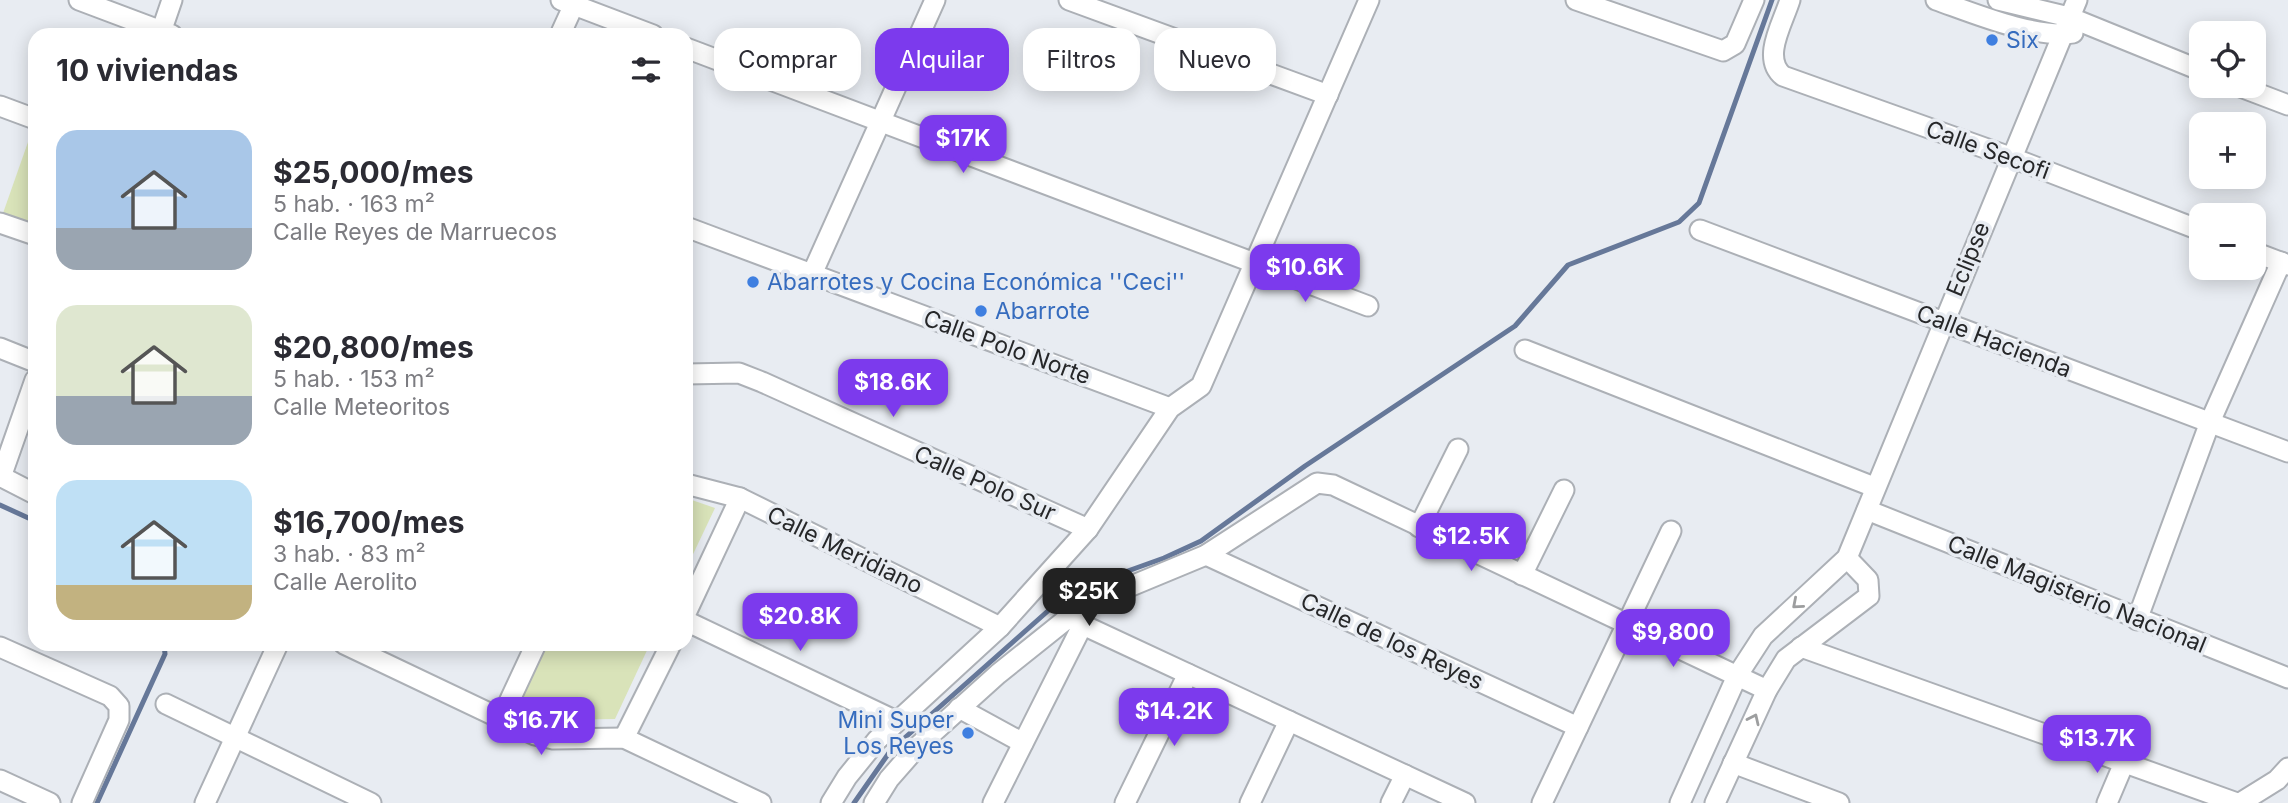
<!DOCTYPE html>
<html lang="es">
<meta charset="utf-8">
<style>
body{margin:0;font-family:Inter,sans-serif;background:#f7f7f7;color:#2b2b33;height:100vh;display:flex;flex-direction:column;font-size:26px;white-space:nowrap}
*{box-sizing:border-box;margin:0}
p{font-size:23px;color:#7c7c81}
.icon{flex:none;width:38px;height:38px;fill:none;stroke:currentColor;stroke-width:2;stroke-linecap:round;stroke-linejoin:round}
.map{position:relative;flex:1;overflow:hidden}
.sheet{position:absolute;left:28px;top:28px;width:665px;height:623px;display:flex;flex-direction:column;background:#fff;border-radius:21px;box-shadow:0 4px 18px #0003}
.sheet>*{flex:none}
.guide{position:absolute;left:714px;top:28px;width:665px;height:63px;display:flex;gap:14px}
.fabs{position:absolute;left:2189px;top:21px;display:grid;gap:14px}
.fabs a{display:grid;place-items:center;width:77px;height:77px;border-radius:14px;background:#fff;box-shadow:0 4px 18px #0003;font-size:35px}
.price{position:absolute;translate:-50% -60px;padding:0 16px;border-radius:14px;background:#7c3aed;color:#fff;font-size:23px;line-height:46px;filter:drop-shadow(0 2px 4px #0008)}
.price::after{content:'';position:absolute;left:50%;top:42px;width:21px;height:16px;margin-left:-10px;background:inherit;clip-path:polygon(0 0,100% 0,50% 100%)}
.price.active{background:#222;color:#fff}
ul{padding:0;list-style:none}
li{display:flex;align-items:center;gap:21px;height:175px;padding:0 28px}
li span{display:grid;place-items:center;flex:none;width:196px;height:140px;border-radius:21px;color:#555}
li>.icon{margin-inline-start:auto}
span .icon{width:84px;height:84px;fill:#fffc;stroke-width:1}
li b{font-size:30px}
h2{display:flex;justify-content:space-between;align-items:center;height:84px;padding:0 28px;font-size:30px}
.tag{padding:0 24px;border-radius:21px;background:#fff;box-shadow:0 4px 18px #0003;font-size:24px;line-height:63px}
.tag.active{background:#7c3aed;color:#fff}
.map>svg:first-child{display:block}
.green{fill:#d9e3b9}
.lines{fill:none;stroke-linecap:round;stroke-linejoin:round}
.stream{stroke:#667899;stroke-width:5}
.minor-casing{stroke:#acb0b6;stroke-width:23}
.minor{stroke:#fff;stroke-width:19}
.oneway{stroke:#9d9e9f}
.shop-dot{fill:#3f7fe0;stroke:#e8ecf2;stroke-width:2.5}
.labels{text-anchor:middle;stroke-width:7;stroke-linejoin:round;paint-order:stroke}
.shop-label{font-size:23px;fill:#366cbe;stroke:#e8ecf2;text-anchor:start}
.street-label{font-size:23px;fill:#262729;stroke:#e8ecf2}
</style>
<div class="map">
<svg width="2288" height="803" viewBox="0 0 2288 803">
<rect width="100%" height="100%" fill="#e8ecf2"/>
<g class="green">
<polygon points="34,125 35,126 35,227 2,216"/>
<polygon points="686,498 715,508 686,569"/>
<polygon points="543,644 650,644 615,719 545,720 516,703"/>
</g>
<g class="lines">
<g class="stream">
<polyline points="0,505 35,521"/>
<polyline points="97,803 165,654 164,644"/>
<polyline points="854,803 891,750 1049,610 1086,586 1164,558 1201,541 1305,466 1515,326 1568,265 1679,222 1699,203 1772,0"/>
</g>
<defs>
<g id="minor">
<polyline points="79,0 172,35"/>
<polyline points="561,0 653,35"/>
<polyline points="1069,0 1328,95"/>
<polyline points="1576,0 1723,51 1735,44 1754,0"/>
<path d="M1790 0C1783 23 1761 58 1783 76L2010 157 2202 231"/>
<path d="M1936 0C1973 13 2035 39 2073 33"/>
<polyline points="1998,0 2069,17 2202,71"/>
<polyline points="160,35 172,0"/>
<polyline points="560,35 576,0"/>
<polyline points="686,48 1368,306"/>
<polyline points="2238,86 2288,105"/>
<polyline points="0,106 35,119"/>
<polyline points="0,223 35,235"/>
<polyline points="686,227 1170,408"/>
<polyline points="1700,230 2288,452"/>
<polyline points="2254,252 2288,265"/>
<polyline points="812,274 935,0"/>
<polyline points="0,348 35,362"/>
<polyline points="1525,350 1874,487"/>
<polyline points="686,374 739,373 762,382 1088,529"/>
<polyline points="0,476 35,494"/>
<polyline points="1,477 35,380"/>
<polyline points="686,484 740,498 1000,627"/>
<polyline points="1867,510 2288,678"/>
<polyline points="1419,527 1458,449"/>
<polyline points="1206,555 1578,727"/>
<polyline points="1522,575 1564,490"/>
<polyline points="686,613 740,498"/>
<polyline points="1068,618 1465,803"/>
<polyline points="2137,620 2210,422 2281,262"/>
<polyline points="686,621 896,721"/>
<polyline points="344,644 535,735 553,739 624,738 761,803"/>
<polyline points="0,647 110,696 119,706 119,720 82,803"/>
<polyline points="1801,647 2237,803"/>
<polyline points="166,704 371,803"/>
<polyline points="959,708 1023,743"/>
<polyline points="501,719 536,644"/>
<polyline points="624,738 671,644"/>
<polyline points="1733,763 1839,803"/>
<polyline points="0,780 50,803"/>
<polyline points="205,803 278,644"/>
<polyline points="831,803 847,777 877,740 1000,627 1034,589 1088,529 1170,408 1201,386 1369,0"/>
<polyline points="874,803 889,779 917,747 998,674 1068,618 1095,601 1206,555 1317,483 1333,485 1767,690"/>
<polyline points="993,803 1083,624"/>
<polyline points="1125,803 1188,674"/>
<polyline points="1250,803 1289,721"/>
<polyline points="1391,803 1405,775"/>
<polyline points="1542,803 1671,531"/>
<polyline points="1680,803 1737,676 1763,636 1847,558 2077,0"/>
<polyline points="1715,803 1767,690 1786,659 1869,596 1868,580 1847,558"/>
<polyline points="2107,803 2124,763"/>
<polyline points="2240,803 2277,780 2288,768"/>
</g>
</defs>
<use href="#minor" class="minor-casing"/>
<use href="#minor" class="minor"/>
</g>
<defs><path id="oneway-chevron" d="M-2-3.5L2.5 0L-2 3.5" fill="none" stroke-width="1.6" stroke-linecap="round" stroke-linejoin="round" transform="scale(1.75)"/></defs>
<g class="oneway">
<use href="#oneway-chevron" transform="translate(1797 604) rotate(139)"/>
<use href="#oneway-chevron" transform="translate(1754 719) rotate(-65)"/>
</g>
<g class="shop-dot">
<circle cx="1992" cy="40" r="7"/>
<circle cx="753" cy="282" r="7"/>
<circle cx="981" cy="311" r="7"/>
<circle cx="968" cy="733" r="7"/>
</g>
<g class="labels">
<g class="shop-label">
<text x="2006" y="48">Six</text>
<text x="767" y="290">Abarrotes y Cocina Económica ''Ceci''</text>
<text x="995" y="319">Abarrote</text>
<text x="954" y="728" text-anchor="end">Mini Super<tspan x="954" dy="26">Los Reyes</tspan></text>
</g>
<g class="street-label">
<text transform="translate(1988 150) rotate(20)" y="8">Calle Secofi</text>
<text transform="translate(1968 259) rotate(-68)" y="8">Eclipse</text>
<text transform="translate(1994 341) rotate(21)" y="8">Calle Hacienda</text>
<text transform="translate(1007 347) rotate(20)" y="8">Calle Polo Norte</text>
<text transform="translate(985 483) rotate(24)" y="8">Calle Polo Sur</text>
<text transform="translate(845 550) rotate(26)" y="8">Calle Meridiano</text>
<text transform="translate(2077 594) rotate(22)" y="8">Calle Magisterio Nacional</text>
<text transform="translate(1392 641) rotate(25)" y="8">Calle de los Reyes</text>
</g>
</g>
</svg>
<div class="fabs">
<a><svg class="icon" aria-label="locate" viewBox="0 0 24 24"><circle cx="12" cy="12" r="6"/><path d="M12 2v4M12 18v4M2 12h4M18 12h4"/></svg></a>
<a>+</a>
<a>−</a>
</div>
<b class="price" style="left:963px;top:175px">$17K</b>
<b class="price" style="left:1305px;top:304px">$10.6K</b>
<b class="price" style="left:893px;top:419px">$18.6K</b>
<b class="price" style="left:1471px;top:573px">$12.5K</b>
<b class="price active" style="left:1089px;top:628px">$25K</b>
<b class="price" style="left:800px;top:653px">$20.8K</b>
<b class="price" style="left:1673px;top:669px">$9,800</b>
<b class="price" style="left:1174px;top:748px">$14.2K</b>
<b class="price" style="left:541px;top:757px">$16.7K</b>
<b class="price" style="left:2097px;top:775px">$13.7K</b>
<div class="guide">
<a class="tag">Comprar</a>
<a class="tag active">Alquilar</a>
<a class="tag">Filtros</a>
<a class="tag">Nuevo</a>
</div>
<section class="sheet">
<h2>10 viviendas<svg class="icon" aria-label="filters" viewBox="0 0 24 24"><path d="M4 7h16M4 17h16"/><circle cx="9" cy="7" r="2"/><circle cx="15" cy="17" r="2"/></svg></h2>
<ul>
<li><span style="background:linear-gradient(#a9c7e8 70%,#9aa5b1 0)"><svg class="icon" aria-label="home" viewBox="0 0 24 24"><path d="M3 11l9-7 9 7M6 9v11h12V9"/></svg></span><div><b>$25,000/mes</b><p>5 hab. · 163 m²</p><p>Calle Reyes de Marruecos</p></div></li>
<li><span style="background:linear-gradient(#dfe7d0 65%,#9aa5b1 0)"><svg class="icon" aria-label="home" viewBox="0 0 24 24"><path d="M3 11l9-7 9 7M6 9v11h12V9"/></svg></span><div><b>$20,800/mes</b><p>5 hab. · 153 m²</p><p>Calle Meteoritos</p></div></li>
<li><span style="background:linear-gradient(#bfe0f5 75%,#c2b280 0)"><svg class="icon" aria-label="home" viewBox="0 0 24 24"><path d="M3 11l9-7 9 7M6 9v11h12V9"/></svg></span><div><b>$16,700/mes</b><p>3 hab. · 83 m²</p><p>Calle Aerolito</p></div></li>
</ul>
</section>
</div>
